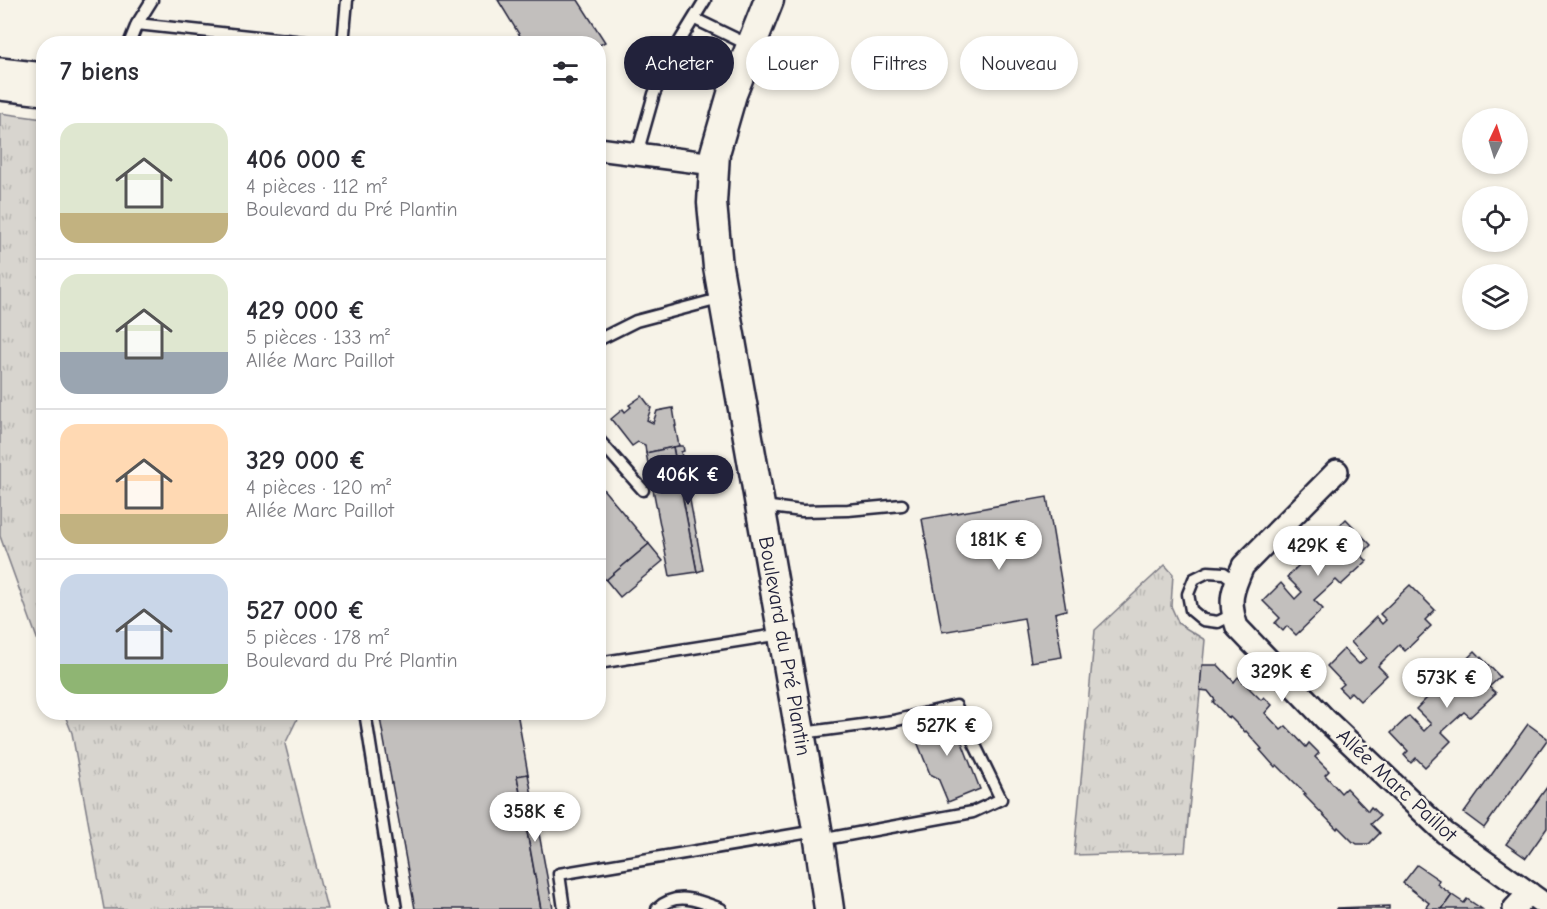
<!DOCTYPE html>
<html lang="fr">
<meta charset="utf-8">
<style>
body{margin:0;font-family:"Comic Neue",sans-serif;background:#f2f2f3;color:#2b2b33;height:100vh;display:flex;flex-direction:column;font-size:22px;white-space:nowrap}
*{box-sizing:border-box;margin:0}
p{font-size:20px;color:#7c7c81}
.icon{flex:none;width:33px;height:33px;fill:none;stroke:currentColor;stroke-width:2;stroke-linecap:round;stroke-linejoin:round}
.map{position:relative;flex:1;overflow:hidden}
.sheet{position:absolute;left:36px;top:36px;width:570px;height:684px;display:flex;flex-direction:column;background:#fff;border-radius:24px;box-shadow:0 3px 9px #0003}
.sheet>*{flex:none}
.banner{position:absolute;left:624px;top:36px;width:570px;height:54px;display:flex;gap:12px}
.needle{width:39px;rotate:4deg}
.tools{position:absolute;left:1462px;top:108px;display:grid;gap:12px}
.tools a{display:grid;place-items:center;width:66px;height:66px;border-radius:50%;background:#fff;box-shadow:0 3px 9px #0003;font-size:30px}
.price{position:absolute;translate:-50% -51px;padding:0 14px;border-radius:21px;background:#fff;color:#222;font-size:20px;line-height:39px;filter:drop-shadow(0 2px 3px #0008)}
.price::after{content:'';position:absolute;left:50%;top:36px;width:18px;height:14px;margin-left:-9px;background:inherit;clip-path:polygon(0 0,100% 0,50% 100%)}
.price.on{background:#22223b;color:#fff}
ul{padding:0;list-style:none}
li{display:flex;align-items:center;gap:18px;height:150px;padding:0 24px}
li+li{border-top:2px solid #e1e1e2}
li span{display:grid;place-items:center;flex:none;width:168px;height:120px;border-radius:18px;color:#555}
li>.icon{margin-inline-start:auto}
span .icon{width:72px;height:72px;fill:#fffc;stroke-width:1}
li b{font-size:26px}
h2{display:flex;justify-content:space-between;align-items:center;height:72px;padding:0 24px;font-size:26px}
.pill{padding:0 21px;border-radius:27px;background:#fff;box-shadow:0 3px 9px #0003;font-size:21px;line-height:54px}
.pill.on{background:#22223b;color:#fff}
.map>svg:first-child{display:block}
.grass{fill:url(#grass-tufts);stroke:#7d7c85;stroke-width:1.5}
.building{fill:#c2bfbd;stroke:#22223b;stroke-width:1.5}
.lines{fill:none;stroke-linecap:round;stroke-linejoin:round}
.lane-casing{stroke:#22223b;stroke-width:15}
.street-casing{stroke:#22223b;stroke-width:26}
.secondary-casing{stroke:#22223b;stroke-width:33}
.lane{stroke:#f7f3e8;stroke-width:10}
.street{stroke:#f7f3e8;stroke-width:21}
.secondary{stroke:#f7f3e8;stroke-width:28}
.labels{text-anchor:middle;stroke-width:5;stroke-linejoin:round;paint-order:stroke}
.street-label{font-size:21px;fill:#22223b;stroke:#f7f3e8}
</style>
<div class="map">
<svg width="1547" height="909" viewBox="0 0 1547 909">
<defs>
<pattern id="grass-tufts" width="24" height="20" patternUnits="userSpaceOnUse" patternTransform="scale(1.5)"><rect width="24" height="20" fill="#d8d5cf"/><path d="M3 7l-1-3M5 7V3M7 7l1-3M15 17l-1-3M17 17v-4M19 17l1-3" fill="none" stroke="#b9b7b3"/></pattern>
</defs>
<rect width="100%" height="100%" fill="#f7f3e8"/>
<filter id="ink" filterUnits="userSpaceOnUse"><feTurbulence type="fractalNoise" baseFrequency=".0167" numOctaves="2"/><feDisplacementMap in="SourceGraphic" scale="12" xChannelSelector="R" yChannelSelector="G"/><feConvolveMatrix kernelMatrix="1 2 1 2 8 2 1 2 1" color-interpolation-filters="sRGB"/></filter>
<g filter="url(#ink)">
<g class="grass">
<polygon points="0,113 43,119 43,655 0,536"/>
<polygon points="1165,565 1173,574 1171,606 1179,624 1205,640 1185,852 1074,855 1095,630"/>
<polygon points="64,713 300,713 285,744 327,909 104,909 72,733"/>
</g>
<g class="building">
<polygon points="498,0 578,0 605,42 598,46 598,44 525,44"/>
<polygon points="642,396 651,408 647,420 653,423 657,411 673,408 676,426 675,426 679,446 646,453 645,445 638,442 632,446 611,419 623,409 625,412 631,407 629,405"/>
<polygon points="679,446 683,446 684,451 681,452 703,570 697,572 673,447"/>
<polygon points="673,447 697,572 670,576 646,453"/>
<polygon points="598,483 649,544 606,580 598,572"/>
<polygon points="1047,497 1066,610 1055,613 1062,657 1031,662 1024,618 942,632 922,519"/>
<polygon points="1346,519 1371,545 1361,555 1367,561 1341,585 1336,580 1314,600 1323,609 1296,635 1287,626 1283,631 1275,623 1280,618 1263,601 1281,583 1295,599 1302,592 1287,577 1312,552 1318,559 1322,555 1316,549"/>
<polygon points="649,544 663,561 620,597 606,580"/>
<polygon points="1410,585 1435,610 1425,620 1431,626 1405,651 1399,645 1378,666 1387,675 1360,701 1351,692 1347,696 1339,688 1344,684 1327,666 1344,649 1359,664 1366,658 1351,642 1376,617 1382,624 1386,620 1380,614"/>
<polygon points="1475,651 1500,677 1489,687 1496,693 1470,717 1464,712 1442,732 1451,741 1425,767 1416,758 1411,763 1404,755 1408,751 1391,733 1409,716 1424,731 1431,724 1416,709 1441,684 1446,691 1450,687 1444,681"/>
<polygon points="1202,665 1218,665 1234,682 1238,677 1261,700 1264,697 1272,705 1265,713 1281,730 1286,726 1306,747 1309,743 1319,753 1315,757 1329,771 1325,775 1341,793 1346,788 1368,811 1371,807 1380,816 1371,824 1380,833 1369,844 1357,844 1354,842 1353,842 1338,827 1337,829 1304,795 1306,794 1277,765 1275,767 1260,750 1262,749 1246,731 1245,732 1230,717 1229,718 1213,702 1215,700 1208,691 1200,690"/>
<polygon points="517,712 528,774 517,776 541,909 415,909 379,713"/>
<polygon points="951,714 980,789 948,802 938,778 930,774 912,729"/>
<polygon points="1528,724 1547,738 1547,740 1484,828 1464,813"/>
<polygon points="528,774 553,909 541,909 517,776"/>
<polygon points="1547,787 1547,828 1526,858 1506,844"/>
<polygon points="1417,865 1439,880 1437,884 1452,895 1442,909 1428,909 1426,907 1429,903 1403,883"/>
<polygon points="1452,895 1464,903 1467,899 1482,909 1442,909"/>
<polygon points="1389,906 1389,909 1337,909 1337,908"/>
</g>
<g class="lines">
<defs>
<g id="lane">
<polyline points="695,19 751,46"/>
<polyline points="137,24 152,0"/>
<polyline points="129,44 137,24 322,44"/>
<polyline points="343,44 347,0"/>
<polyline points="637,154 654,94 672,54 705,0"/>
<polyline points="598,340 636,321 723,298"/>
<polyline points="598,439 643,490"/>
<polyline points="763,506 802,511 848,510 902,505"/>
<polyline points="1232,615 1218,622 1203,620 1191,610 1188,594 1194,579 1208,572 1224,573 1236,582"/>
<polyline points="598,663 782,634"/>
<polyline points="365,712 396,909"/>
<polyline points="802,733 893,721 956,706 1001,799 973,812 820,840"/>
<polyline points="564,909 559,874 816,831"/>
<path d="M657 909C676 890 700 901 721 909"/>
</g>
<g id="street">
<polyline points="0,69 44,74"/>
<polyline points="0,89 44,94"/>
<polyline points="598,149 714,164"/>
<path d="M1337 471 1243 566C1232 591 1228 601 1237 627L1325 719 1445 833 1547 906"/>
<polyline points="1514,909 1529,893"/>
</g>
<polyline id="secondary" points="769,0 732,94 715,153 712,203 718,267 819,840 829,909"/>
</defs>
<use href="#lane" class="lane-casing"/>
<use href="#street" class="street-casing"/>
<use href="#secondary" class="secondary-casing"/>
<use href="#lane" class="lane"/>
<use href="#street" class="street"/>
<use href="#secondary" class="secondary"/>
</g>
</g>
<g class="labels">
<g class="street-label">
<text transform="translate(785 646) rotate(80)" y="7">Boulevard du Pré Plantin</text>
<text transform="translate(1397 785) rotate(43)" y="7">Allée Marc Paillot</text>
</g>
</g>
</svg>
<div class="tools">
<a><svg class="needle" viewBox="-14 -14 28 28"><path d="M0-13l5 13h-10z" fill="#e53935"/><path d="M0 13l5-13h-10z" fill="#7c7c81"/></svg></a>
<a><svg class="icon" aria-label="locate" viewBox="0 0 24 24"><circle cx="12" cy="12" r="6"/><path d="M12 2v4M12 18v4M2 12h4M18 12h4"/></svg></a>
<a><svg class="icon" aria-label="layers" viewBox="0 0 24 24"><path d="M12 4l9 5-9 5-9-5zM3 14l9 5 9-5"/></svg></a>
</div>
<b class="price on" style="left:688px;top:506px">406K €</b>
<b class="price" style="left:999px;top:571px">181K €</b>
<b class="price" style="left:1318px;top:577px">429K €</b>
<b class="price" style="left:1282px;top:703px">329K €</b>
<b class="price" style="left:1447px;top:709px">573K €</b>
<b class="price" style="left:947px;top:757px">527K €</b>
<b class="price" style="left:535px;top:843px">358K €</b>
<div class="banner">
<a class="pill on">Acheter</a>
<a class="pill">Louer</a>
<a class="pill">Filtres</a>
<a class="pill">Nouveau</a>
</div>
<section class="sheet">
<h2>7 biens<svg class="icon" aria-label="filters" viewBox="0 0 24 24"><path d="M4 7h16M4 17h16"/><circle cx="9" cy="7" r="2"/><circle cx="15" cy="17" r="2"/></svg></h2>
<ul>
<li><span style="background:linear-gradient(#dfe7d0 75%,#c2b280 0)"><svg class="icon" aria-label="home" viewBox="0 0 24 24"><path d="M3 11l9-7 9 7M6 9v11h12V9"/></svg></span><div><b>406 000 €</b><p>4 pièces · 112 m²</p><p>Boulevard du Pré Plantin</p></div></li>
<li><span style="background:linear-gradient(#dfe7d0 65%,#9aa5b1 0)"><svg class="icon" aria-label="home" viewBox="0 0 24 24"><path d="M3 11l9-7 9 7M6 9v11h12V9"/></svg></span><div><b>429 000 €</b><p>5 pièces · 133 m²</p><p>Allée Marc Paillot</p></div></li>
<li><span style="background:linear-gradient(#ffd9b3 75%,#c2b280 0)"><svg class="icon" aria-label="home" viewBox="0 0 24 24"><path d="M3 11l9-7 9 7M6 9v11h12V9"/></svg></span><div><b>329 000 €</b><p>4 pièces · 120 m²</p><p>Allée Marc Paillot</p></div></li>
<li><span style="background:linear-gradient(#c9d6e8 75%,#8fb573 0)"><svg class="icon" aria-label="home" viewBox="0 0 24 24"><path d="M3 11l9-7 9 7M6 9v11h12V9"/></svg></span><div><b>527 000 €</b><p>5 pièces · 178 m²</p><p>Boulevard du Pré Plantin</p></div></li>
</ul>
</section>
</div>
